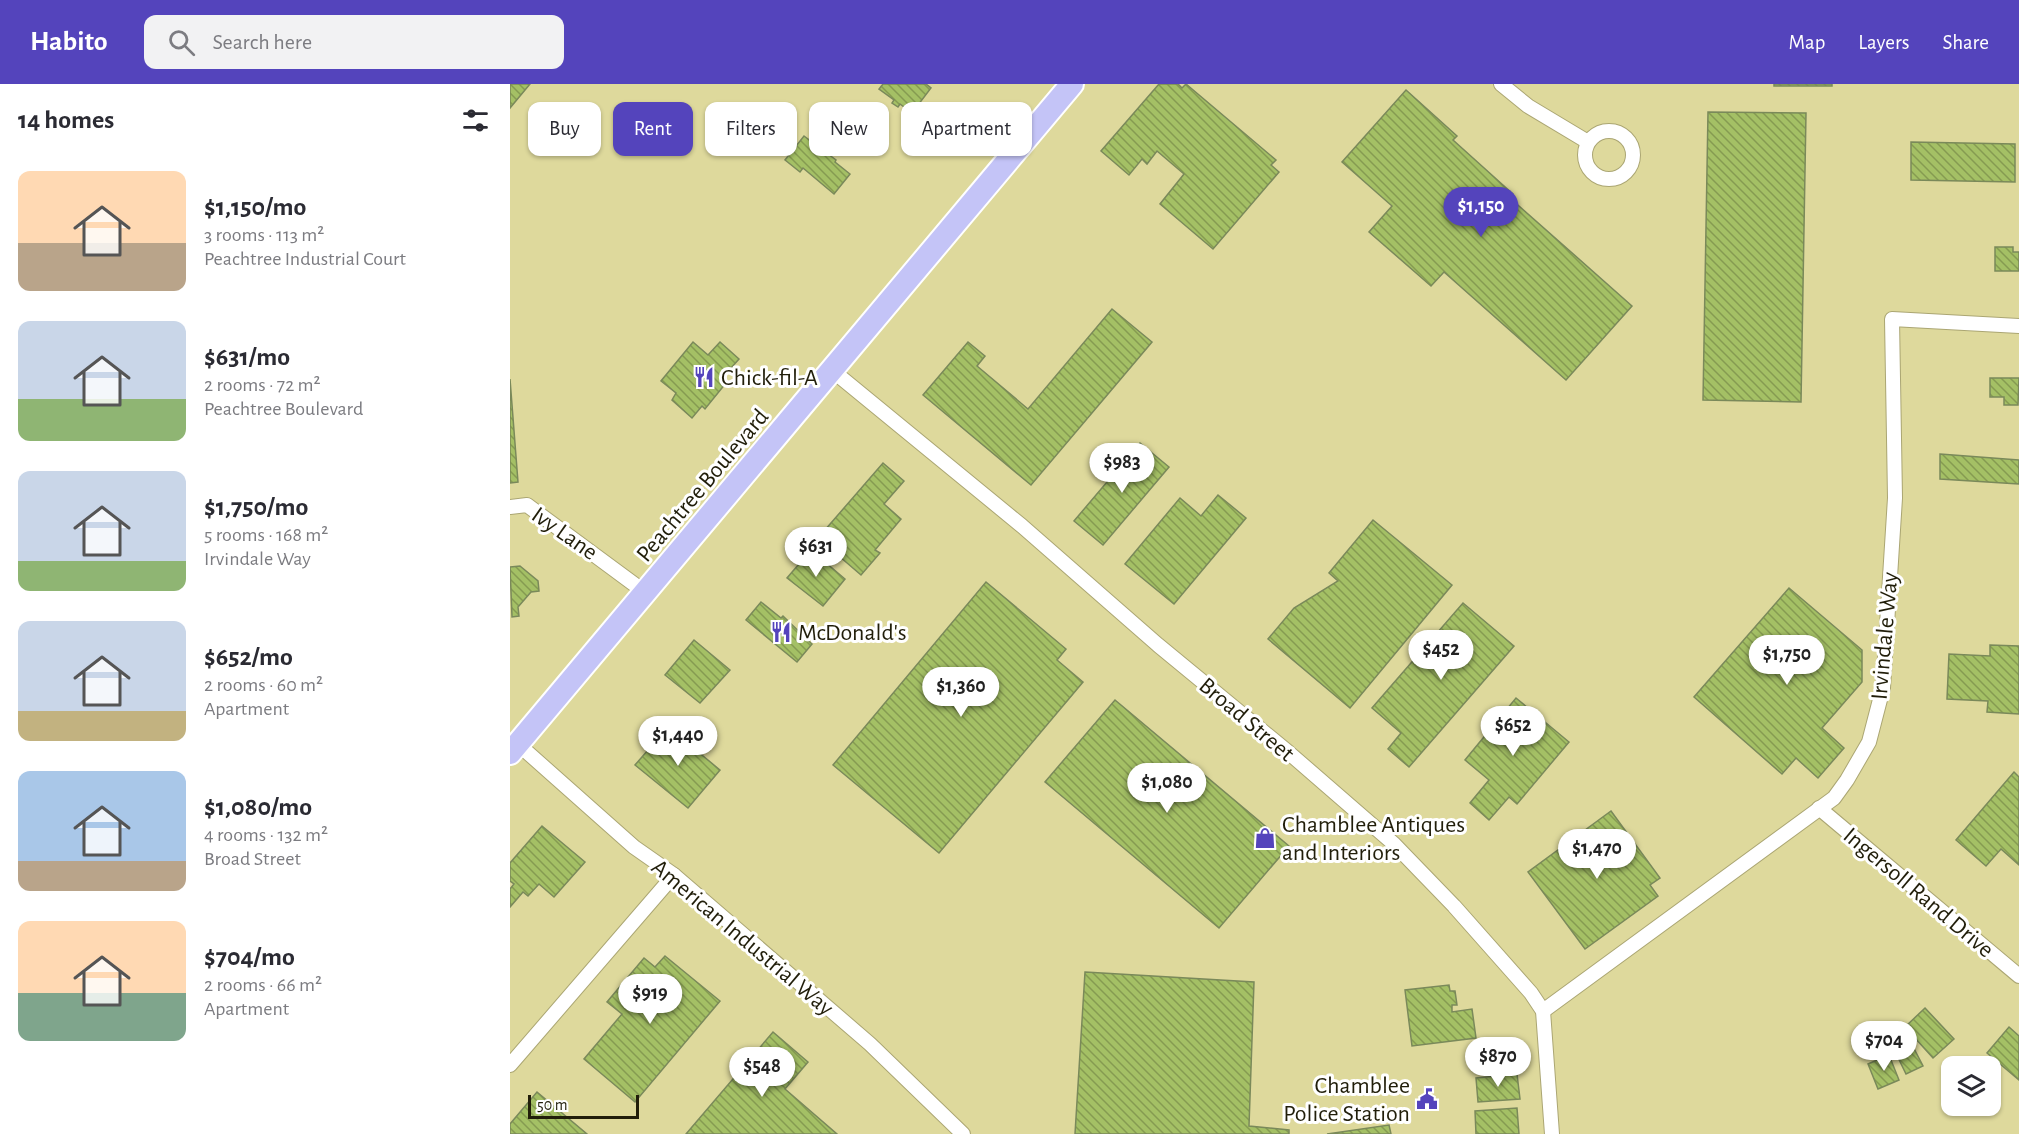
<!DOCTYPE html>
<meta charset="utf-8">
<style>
body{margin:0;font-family:"Alegreya Sans",sans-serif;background:#f2f2f3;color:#2b2b33;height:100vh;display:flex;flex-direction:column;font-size:22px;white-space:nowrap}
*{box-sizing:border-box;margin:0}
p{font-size:20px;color:#7c7c81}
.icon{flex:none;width:33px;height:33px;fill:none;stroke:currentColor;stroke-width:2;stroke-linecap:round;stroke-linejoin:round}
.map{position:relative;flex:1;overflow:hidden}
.side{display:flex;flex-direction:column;background:#fff;width:510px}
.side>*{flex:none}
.hud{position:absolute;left:18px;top:18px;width:570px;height:54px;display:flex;gap:12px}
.controls{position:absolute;left:1431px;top:972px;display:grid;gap:12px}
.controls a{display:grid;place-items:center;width:60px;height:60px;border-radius:12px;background:#fff;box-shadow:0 2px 4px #0004;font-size:30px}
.scale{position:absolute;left:18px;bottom:15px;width:111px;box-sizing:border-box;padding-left:6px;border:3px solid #211e0a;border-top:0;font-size:16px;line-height:21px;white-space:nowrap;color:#211e0a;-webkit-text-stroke:4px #fff;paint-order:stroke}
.price{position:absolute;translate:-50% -51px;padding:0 14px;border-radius:21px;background:#fff;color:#222;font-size:20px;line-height:39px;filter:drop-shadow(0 2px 3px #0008)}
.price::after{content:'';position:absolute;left:50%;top:36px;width:18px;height:14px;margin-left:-9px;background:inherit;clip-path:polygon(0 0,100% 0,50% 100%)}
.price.current{background:#5444bc;color:#fff}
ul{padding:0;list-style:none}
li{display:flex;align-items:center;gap:18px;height:150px;padding:0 18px}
li span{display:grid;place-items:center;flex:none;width:168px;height:120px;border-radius:12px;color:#555}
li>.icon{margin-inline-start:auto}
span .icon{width:72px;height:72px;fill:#fffc;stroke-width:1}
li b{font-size:26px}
h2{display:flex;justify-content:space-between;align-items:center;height:72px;padding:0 18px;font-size:26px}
.chip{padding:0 21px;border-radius:12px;background:#fff;box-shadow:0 2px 4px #0004;font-size:21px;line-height:54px}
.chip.current{background:#5444bc;color:#fff}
header{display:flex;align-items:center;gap:36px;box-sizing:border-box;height:84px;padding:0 30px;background:#5444bc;color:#fff}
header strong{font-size:28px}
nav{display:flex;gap:33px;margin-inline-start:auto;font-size:21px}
.search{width:420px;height:54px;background:#f2f2f3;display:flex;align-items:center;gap:15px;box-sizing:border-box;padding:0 21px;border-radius:12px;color:#7c7c81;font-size:22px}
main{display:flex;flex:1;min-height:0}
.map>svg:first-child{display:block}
.built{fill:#ded99c;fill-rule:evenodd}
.building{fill:url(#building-back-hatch);stroke:#7a895a;stroke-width:1.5}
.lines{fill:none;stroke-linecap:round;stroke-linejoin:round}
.minor-casing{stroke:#aba673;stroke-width:16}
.trunk-casing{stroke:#fff;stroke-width:26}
.minor{stroke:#fff;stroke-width:14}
.trunk{stroke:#c4c4f7;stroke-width:22}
.labels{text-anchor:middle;stroke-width:6;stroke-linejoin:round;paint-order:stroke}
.poi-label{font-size:24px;fill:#211e0a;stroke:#fff;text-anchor:start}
.street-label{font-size:24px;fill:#211e0a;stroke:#fff}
</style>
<header>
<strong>Habito</strong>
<div class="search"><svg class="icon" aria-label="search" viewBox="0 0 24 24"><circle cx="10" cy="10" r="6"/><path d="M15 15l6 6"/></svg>Search here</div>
<nav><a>Map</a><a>Layers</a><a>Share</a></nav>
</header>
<main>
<section class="side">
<h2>14 homes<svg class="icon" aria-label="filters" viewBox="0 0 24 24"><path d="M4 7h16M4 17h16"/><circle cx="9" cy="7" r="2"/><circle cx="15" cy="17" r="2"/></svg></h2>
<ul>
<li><span style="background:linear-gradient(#ffd9b3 60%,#b9a48a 0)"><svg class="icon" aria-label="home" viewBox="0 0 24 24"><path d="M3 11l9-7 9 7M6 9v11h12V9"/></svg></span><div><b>$1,150/mo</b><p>3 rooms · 113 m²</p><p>Peachtree Industrial Court</p></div></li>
<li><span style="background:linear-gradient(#c9d6e8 65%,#8fb573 0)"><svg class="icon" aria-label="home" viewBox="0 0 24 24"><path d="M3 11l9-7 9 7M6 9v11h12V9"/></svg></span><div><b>$631/mo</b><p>2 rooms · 72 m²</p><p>Peachtree Boulevard</p></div></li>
<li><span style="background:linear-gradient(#c9d6e8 75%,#8fb573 0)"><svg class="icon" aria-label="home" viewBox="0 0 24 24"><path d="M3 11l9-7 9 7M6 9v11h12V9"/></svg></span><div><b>$1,750/mo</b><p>5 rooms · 168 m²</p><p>Irvindale Way</p></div></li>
<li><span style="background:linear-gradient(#c9d6e8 75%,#c2b280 0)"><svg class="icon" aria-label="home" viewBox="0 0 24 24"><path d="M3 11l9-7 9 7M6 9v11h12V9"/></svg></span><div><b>$652/mo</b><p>2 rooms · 60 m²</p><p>Apartment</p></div></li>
<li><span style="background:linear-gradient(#a9c7e8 75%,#b9a48a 0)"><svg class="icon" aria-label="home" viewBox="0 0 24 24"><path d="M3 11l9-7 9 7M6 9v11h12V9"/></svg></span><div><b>$1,080/mo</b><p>4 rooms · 132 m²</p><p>Broad Street</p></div></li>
<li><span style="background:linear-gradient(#ffd9b3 60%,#7fa58c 0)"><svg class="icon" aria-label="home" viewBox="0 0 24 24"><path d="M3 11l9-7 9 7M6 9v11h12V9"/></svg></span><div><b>$704/mo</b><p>2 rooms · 66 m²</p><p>Apartment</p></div></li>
</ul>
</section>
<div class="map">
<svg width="1509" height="1050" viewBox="0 0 1509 1050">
<defs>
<pattern id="building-back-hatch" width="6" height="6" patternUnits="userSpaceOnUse" patternTransform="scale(1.5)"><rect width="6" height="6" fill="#a4c065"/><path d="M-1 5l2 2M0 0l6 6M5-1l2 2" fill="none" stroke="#859b51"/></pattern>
</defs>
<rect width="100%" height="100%" fill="#e7e2ad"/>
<path class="built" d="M0 0H1509V1050H0ZM1442 982H1480V1022H1442Z"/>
<g class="building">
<polygon points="0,0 20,0 0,24"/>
<polygon points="373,0 416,0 421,4 402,29 390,20 388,23 382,19 384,16 369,5"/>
<polygon points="649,0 668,0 672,4 676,0 766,76 761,81 769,88 703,165 650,120 674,90 647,67 637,80 632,75 619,91 591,67"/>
<rect x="1264" y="0" width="58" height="2"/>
<polygon points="896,6 947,52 943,56 1003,110 1000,114 1122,222 1056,296 934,188 921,202 859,148 882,122 832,78"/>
<polygon points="1198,28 1296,29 1291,318 1193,316"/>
<polygon points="294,52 326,76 325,78 340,90 324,110 293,84 290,88 275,76"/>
<polygon points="1401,58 1505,60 1505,98 1401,96"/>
<polygon points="1485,163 1503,163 1503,168 1509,168 1509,187 1485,187"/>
<polygon points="602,225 642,258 521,401 413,311 458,258 475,272 467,282 518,325"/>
<polygon points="183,258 198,271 210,258 229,275 212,294 216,299 195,325 192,322 182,334 162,316 166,309 151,297"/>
<polygon points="1480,294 1509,294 1508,321 1494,321 1494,313 1480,313"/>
<polygon points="0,295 8,398 0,399"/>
<polygon points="630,359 659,383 593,461 564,437"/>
<polygon points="1430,370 1509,376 1509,400 1430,395"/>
<polygon points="373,379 394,397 374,420 391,435 365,466 370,469 351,491 308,454"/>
<polygon points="708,411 736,434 664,520 615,480 670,414 691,432"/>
<polygon points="863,436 942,501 840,624 758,555 784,524 828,497 819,489"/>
<polygon points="301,466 335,495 313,522 277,494"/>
<polygon points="10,482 28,497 29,507 21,508 8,523 9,532 2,533 0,483"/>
<polygon points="476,498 556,565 547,576 573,598 429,769 323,681"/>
<polygon points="1279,504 1352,566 1352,598 1312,644 1334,664 1308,694 1286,674 1272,690 1184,613"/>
<polygon points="251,518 271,534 273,532 302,560 287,578 236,536"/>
<polygon points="953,519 1004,562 899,683 878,665 891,649 862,624"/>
<polygon points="184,556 220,586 190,619 155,591"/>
<polygon points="1480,561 1509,562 1509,630 1477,628 1478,617 1437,615 1439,570 1480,572"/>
<polygon points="1006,614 1059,658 1007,720 999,713 979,736 960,719 979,696 955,676"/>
<polygon points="605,616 779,762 709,844 535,698"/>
<polygon points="158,643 210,686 178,724 125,681"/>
<polygon points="1504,688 1509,693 1509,781 1491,765 1476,782 1446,756"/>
<polygon points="1101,727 1150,794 1140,801 1148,812 1075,865 1018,788"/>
<polygon points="32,742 75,778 44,813 29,800 18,812 13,808 0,823 0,805 4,800 0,797 0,779"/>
<polygon points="155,872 210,917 125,1018 74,975 112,930 97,918 134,874 145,883"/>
<polygon points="575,888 744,898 739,1042 779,1046 779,1050 565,1050"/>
<polygon points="939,901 940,907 945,907 947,921 942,921 942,928 962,925 966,954 902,962 895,906"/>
<polygon points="1415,924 1444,955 1423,974 1395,943"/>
<polygon points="1499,943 1509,952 1509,996 1477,969"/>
<polygon points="263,948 298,978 275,1005 327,1050 176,1050"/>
<polygon points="1398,953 1413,982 1396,990 1382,961"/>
<polygon points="1379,971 1389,996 1368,1005 1358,980"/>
<polygon points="1007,990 1010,1015 968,1018 966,994"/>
<polygon points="27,1008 77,1050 0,1050 0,1040"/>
<polygon points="1007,1024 1009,1050 966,1050 965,1027"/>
<polygon points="879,1041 881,1050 817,1050"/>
</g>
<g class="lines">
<defs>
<g id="minor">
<polyline points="991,0 1018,22 1078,58"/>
<circle cx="1099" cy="71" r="24"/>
<polyline points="323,287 512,442 648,561 778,668 884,760 944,822 1021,909 1033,927 1042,1050"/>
<polyline points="0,423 17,421 136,509"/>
<polyline points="8,660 124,763 164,791 360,960 453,1050"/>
<polyline points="1309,724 1509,892"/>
<polyline points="1033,927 1324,714 1337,696 1359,658 1373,604 1385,414 1382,235 1509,242"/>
<polyline points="0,981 164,791"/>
</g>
<polyline id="trunk" points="0,669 562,0"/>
</defs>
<use href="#minor" class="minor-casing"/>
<use href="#trunk" class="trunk-casing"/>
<use href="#minor" class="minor"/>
<use href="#trunk" class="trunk"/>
</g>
<defs>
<symbol id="restaurant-bare" viewBox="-9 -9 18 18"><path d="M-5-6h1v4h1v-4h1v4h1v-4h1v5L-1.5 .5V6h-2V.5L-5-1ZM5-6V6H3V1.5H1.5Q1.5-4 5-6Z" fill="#5444bc" stroke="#fff" stroke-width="2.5" paint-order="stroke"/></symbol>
<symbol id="shop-bare" viewBox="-9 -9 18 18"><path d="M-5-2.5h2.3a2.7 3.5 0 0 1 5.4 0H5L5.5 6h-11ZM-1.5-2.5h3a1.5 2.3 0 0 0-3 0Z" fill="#5444bc" stroke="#fff" stroke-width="2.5" paint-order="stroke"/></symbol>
<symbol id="civic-bare" viewBox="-9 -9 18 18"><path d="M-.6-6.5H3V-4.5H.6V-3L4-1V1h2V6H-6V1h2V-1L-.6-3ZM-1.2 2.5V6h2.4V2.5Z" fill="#5444bc" stroke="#fff" stroke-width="2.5" paint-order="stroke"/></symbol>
</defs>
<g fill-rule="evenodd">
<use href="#restaurant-bare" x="179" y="278" width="30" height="30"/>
<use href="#restaurant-bare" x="256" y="533" width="30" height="30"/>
<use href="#shop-bare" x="740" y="739" width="30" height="30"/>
<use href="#civic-bare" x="902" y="1000" width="30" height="30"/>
</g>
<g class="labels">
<g class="poi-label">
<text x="211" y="301">Chick-fil-A</text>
<text x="288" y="556">McDonald's</text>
<text x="772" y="748">Chamblee Antiques<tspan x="772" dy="28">and Interiors</tspan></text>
<text x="900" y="1009" text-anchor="end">Chamblee<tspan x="900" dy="28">Police Station</tspan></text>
</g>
<g class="street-label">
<text transform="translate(192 401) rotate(-50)" y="8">Peachtree Boulevard</text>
<text transform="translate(55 449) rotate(35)" y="8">Ivy Lane</text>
<text transform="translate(1374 552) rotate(-85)" y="8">Irvindale Way</text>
<text transform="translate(737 635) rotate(40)" y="8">Broad Street</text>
<text transform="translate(1409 808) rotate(40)" y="8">Ingersoll Rand Drive</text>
<text transform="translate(233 853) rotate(40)" y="8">American Industrial Way</text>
</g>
</g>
</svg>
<div class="controls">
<a><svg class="icon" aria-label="layers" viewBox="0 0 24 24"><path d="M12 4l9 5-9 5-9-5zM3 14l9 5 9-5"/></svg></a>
</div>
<div class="scale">50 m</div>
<b class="price current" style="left:971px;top:154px">$1,150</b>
<b class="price" style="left:612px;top:410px">$983</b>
<b class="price" style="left:306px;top:494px">$631</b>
<b class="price" style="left:931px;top:597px">$452</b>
<b class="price" style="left:1277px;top:602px">$1,750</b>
<b class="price" style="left:451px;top:634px">$1,360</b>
<b class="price" style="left:1003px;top:673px">$652</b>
<b class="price" style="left:168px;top:683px">$1,440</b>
<b class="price" style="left:657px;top:730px">$1,080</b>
<b class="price" style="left:1087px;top:796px">$1,470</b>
<b class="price" style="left:140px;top:941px">$919</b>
<b class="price" style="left:1374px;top:988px">$704</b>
<b class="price" style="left:988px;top:1004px">$870</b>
<b class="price" style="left:252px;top:1014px">$548</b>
<div class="hud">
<a class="chip">Buy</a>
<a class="chip current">Rent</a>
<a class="chip">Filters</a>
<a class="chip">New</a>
<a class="chip">Apartment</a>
</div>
</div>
</main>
